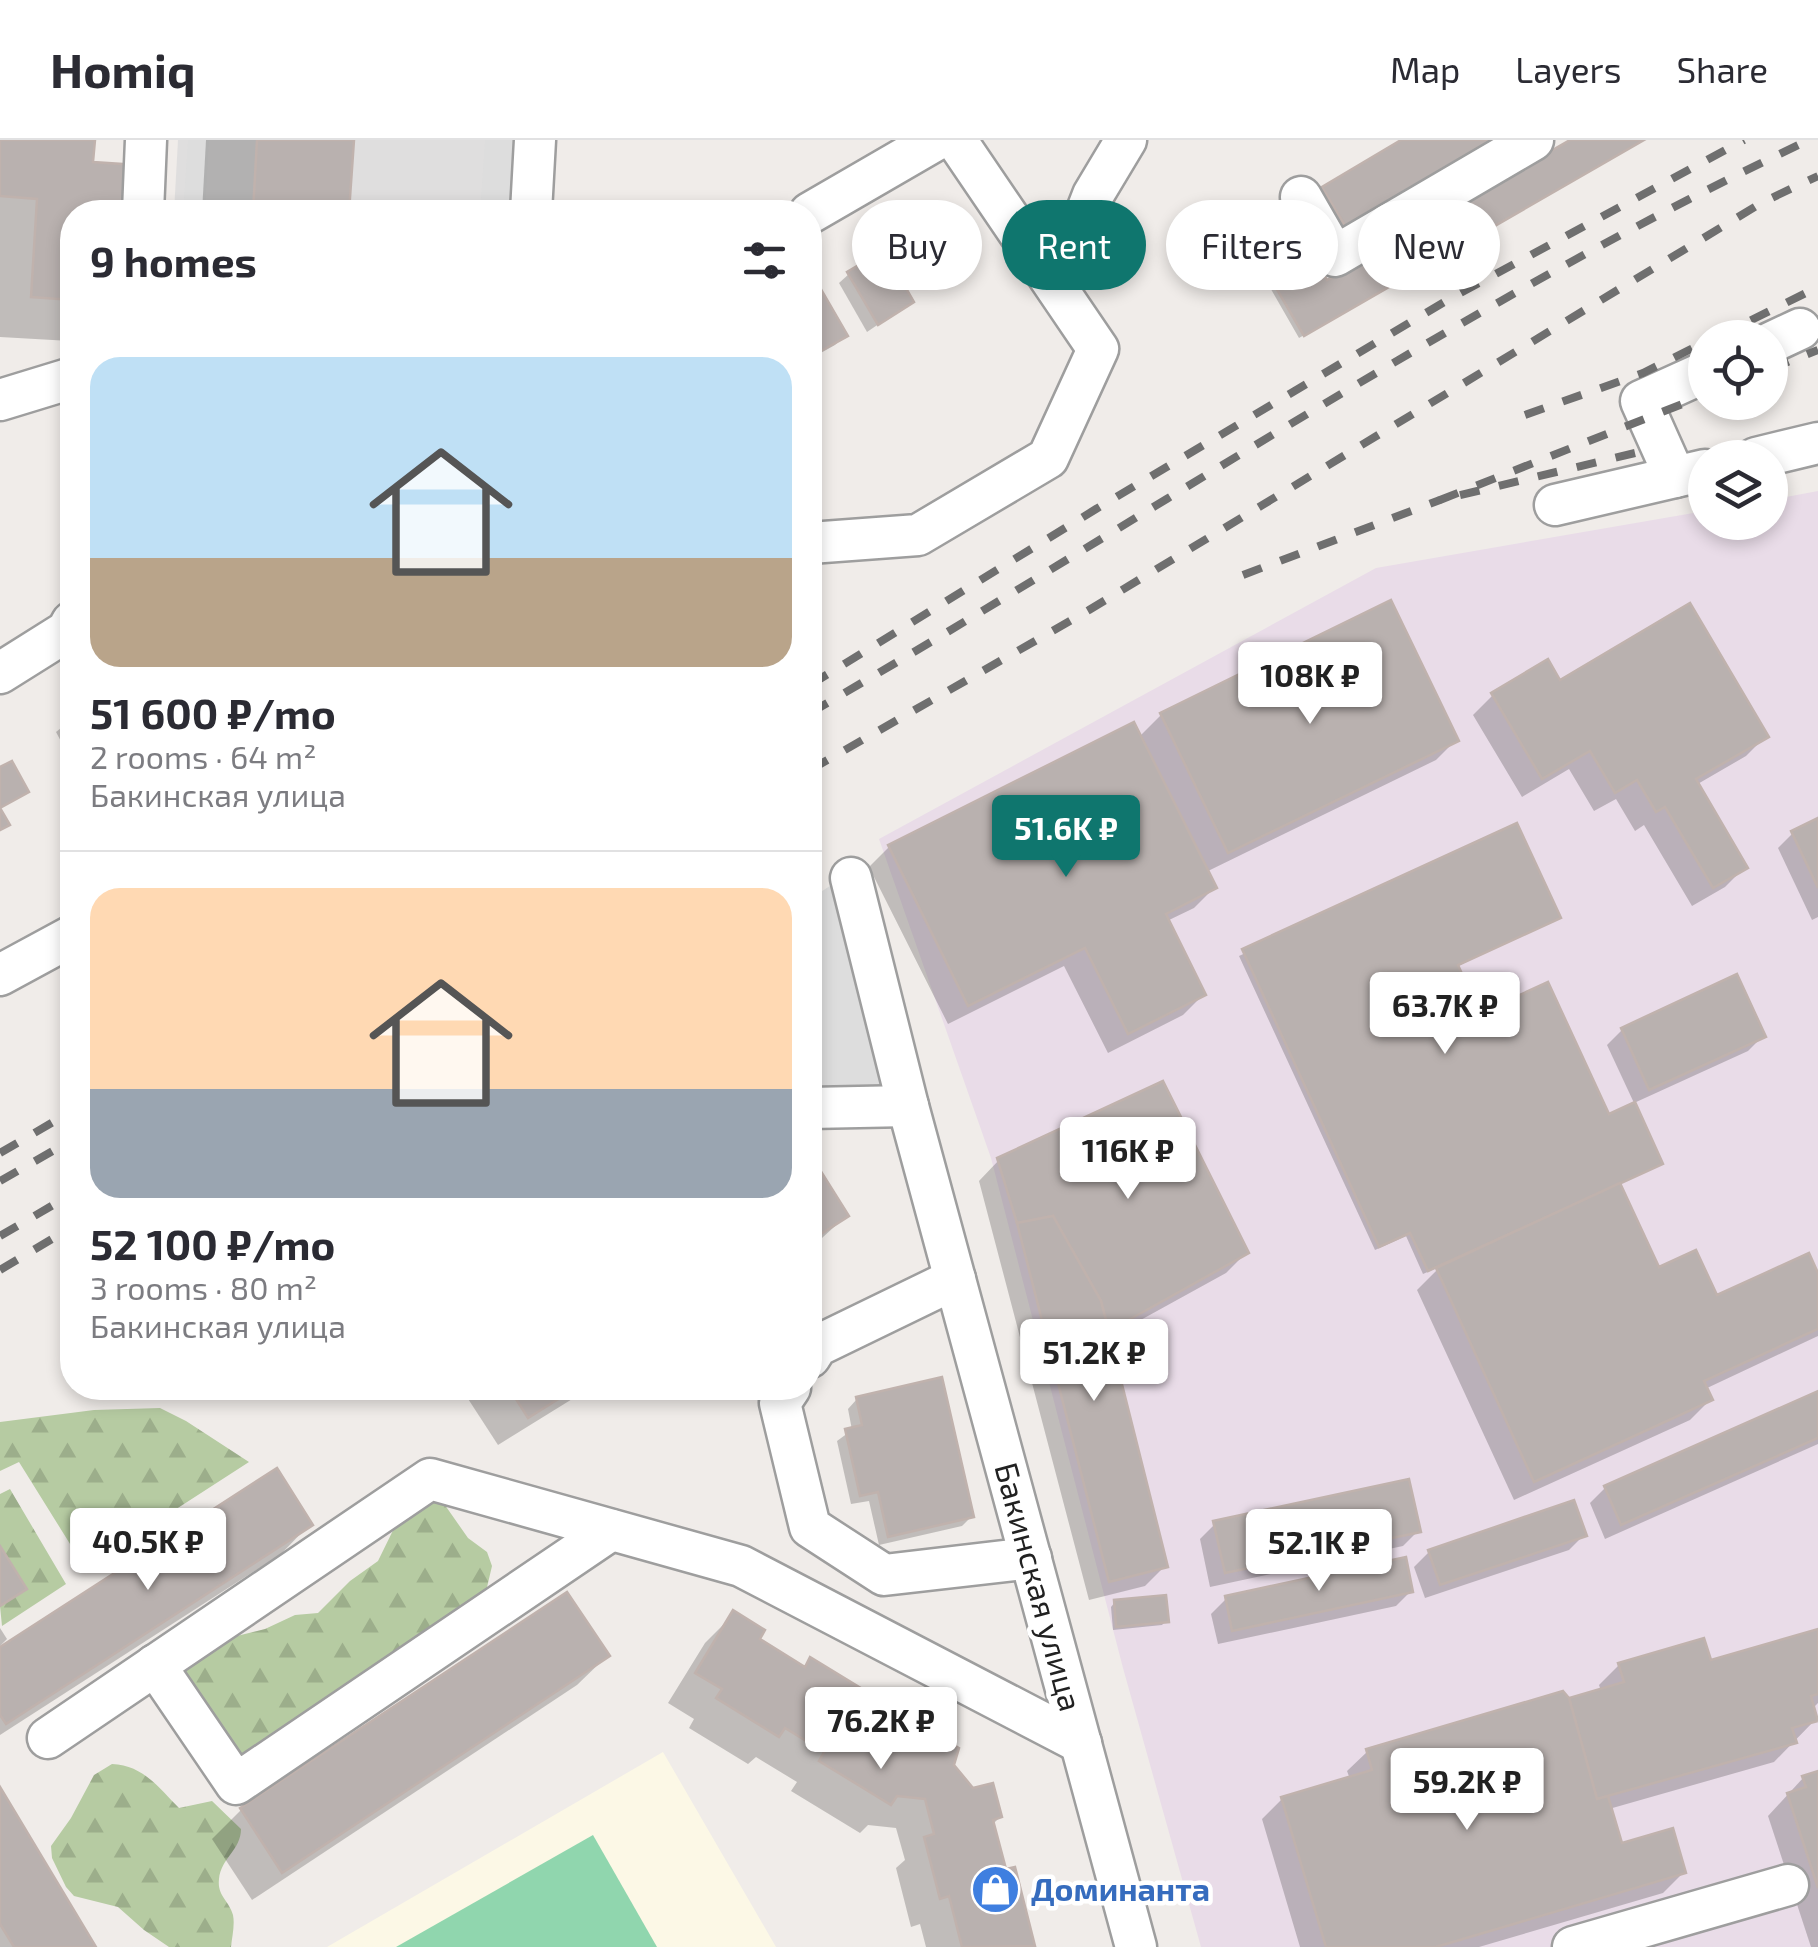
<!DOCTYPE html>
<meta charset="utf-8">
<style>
body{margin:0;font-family:"Exo 2",sans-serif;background:#f7f7f7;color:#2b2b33;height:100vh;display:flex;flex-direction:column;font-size:38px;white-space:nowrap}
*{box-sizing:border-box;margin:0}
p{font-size:32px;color:#7c7c81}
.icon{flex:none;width:55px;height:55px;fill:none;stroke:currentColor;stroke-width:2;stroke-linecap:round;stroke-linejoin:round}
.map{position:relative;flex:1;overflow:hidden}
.details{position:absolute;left:60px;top:60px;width:762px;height:1200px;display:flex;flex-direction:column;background:#fff;border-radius:40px;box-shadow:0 5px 15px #0003}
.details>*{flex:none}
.top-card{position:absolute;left:852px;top:60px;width:815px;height:90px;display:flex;gap:20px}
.tools{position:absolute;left:1688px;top:180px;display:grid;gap:20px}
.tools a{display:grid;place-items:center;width:100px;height:100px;border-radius:50%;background:#fff;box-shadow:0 5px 15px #0003;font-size:50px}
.price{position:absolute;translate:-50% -85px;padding:0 22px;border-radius:10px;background:#fff;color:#222;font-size:32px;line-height:65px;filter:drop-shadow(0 2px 5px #0008)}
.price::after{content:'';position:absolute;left:50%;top:60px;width:30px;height:22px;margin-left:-15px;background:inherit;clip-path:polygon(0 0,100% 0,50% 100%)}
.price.current{background:#0f766e;color:#fff}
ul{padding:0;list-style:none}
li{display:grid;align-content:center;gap:20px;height:530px;padding:0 30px}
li+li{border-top:2px solid #e1e1e2}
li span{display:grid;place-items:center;height:310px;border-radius:30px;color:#555}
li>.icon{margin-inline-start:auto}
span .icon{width:180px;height:180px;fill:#fffc;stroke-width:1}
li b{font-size:42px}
h2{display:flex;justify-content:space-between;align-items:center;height:120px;padding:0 30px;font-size:42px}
.chip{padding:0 35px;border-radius:45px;background:#fff;box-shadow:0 5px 15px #0003;font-size:35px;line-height:90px}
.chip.current{background:#0f766e;color:#fff}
header{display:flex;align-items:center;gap:60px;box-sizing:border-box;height:140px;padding:0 50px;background:#fff;border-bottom:2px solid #e1e1e2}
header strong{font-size:48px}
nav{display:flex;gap:55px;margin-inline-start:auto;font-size:35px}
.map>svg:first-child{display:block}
.residential{fill:#dfdede}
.industrial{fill:#e9dce8}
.education{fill:#fcf8e6}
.forest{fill:url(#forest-firs)}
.pitch{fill:#90d6ae}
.parking{fill:#ddd}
.shadow{fill:#0003}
.building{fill:#b9b1af;stroke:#c0b2ad;stroke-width:2.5}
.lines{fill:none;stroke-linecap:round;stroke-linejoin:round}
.minor-casing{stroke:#9e9e9e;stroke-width:45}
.minor{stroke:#fff;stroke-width:40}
.rail{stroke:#6f6f6f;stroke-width:8;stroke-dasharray:20 20;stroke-linecap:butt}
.labels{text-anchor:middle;stroke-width:9;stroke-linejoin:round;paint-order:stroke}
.street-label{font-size:32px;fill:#212121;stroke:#fff}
.shop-label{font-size:32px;font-weight:bold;fill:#366cbe;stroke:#fff;text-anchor:start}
</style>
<header>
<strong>Homiq</strong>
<nav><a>Map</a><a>Layers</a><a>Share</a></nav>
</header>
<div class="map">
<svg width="1818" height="1807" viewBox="0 0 1818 1807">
<defs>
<pattern id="forest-firs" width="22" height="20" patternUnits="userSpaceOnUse" patternTransform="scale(2.5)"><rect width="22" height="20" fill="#b6cba2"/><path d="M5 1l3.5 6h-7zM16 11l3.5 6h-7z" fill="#9cae8b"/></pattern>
</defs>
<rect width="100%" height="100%" fill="#f0ece9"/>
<polygon class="residential" points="178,0 519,0 515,72 174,72"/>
<polygon class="industrial" points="1818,351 1818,1807 1201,1807 1123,1528 991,1018 879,699 1376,428 1705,371 1705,382 1770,382 1770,360"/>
<polygon class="education" points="663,1612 776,1807 327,1807"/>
<g class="forest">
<polygon points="160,1268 186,1281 249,1322 85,1428 19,1322 0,1331 0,1282 94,1270"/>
<polygon points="10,1349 66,1444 2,1486 0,1466 27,1449 0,1406 0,1354"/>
<polygon points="440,1358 468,1398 487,1412 492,1426 484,1460 243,1618 148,1518 265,1489 295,1475 318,1473 350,1441 378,1421 402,1372"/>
<path d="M112 1624C143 1625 159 1648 179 1668L212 1661 241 1689C241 1710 221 1718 219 1739 217 1756 229 1760 233 1775 235 1785 232 1797 231 1807H169L144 1790 118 1767 74 1756 66 1747 52 1718 51 1706 71 1678 94 1635Z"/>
</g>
<polygon class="pitch" points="593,1695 657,1807 396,1807"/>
<g class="parking">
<polygon points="188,0 209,0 205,72 183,72"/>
<polygon points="485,0 514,0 510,72 480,72"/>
<polygon points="836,742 889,942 810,973 810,759"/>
</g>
<g class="shadow">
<polygon points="0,0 92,0 91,25 131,72 72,72 72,199 70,201 0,197"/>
<polygon points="206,0 351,0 347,72 202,72"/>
<polygon points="1406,0 1344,93 1320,53"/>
<polygon points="1575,0 1643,0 1299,198 1237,90 1241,86 1326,144"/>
<polygon points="849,134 911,162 867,192 839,143"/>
<polygon points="810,151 845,195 835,205 810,219"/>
<polygon points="1559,543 1766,596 1746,616 1696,645 1745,727 1725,747 1692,766 1644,685 1635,691 1616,659 1594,671 1569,629 1522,657 1473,575 1493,555"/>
<polygon points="1161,575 1456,600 1436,620 1206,732 1214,748 1194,768 1167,781 1203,855 1183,875 1108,913 1064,826 948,884 869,727 889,707 1139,597"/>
<polygon points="72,579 72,622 56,592"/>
<polygon points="1818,681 1818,777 1812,780 1778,708 1793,693"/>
<polygon points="1516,686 1558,778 1456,827 1479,876 1607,977 1660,1024 1618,1045 1658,1130 1715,1158 1818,1139 1818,1196 1705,1249 1710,1260 1690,1280 1514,1360 1417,1150 1441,1126 1423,1134 1406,1096 1375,1110 1239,816"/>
<polygon points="1622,890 1763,896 1748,911 1634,963 1607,905"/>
<polygon points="810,1018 846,1076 810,1109"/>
<polygon points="999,1020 1246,1113 1226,1133 1108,1198 1165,1426 1145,1446 1089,1460 979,1041"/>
<polygon points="461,1248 590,1248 498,1305"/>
<polygon points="1818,1254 1818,1304 1605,1399 1590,1363 1605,1348"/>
<polygon points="857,1259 972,1376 962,1386 879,1405 869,1361 851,1364 837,1301 852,1290 848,1269"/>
<polygon points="310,1384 281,1414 0,1595 0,1510"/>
<polygon points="1215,1384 1418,1391 1403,1406 1210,1447 1200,1399"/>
<polygon points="1584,1395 1569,1410 1425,1458 1414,1427 1429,1412"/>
<polygon points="1411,1451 1396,1466 1218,1504 1211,1474 1226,1459"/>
<polygon points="1115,1462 1166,1481 1162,1485 1113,1490 1111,1467"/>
<polygon points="734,1474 756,1499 802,1528 810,1520 863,1565 918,1599 926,1591 951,1626 1000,1677 992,1685 1004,1732 1032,1805 1030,1807 926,1807 920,1784 911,1787 896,1728 905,1720 896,1688 868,1685 860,1693 791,1651 797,1642 756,1617 748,1624 689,1588 694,1579 668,1563 705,1503"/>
<polygon points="0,1488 7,1499 0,1506"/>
<polygon points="1818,1494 1818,1563 1812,1569 1815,1580 1774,1622 1609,1669 1620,1706 1683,1733 1663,1753 1479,1807 1300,1807 1262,1679 1282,1659 1350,1639 1347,1631 1368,1611 1601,1551 1599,1545 1619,1525 1709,1523"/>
<polygon points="607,1516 577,1545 252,1760 212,1699 241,1670"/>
<polygon points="1818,1633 1818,1807 1811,1807 1768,1676 1803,1638"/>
<polygon points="0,1651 93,1807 0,1807"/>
</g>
<g class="building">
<polygon points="0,0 95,0 93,22 137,25 133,72 72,72 72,160 31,157 37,59 0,56"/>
<polygon points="257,0 354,0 349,72 253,72"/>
<polygon points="1401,0 1501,0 1348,91 1322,47"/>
<polygon points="1570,0 1644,0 1304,196 1239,84 1281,60 1327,140"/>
<polygon points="884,110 914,162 878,185 847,132"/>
<polygon points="818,144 848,196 810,217 810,148"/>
<polygon points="1391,460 1459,601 1228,713 1160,573"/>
<polygon points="1690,463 1769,597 1696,639 1748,728 1713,748 1665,667 1656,672 1637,640 1615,653 1590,611 1542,639 1491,553 1548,519 1560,540"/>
<polygon points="1134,582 1217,748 1166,774 1206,855 1128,894 1085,808 968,866 888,705"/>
<polygon points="12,621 29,652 0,668 10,685 0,690 0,627"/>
<polygon points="1818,678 1818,748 1791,691"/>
<polygon points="1517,683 1561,778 1458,825 1480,873 1548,842 1609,974 1635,962 1663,1024 1428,1131 1410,1093 1379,1107 1242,809"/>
<polygon points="1737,834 1766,897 1649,950 1621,888"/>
<polygon points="1163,941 1249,1113 1109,1191 1101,1161 1053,1076 1017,1083 997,1018"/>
<polygon points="810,1014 849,1076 810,1101"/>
<polygon points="1620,1043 1659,1127 1696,1110 1717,1155 1809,1113 1818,1133 1818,1189 1704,1241 1713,1260 1534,1342 1436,1128"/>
<polygon points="1053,1076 1101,1161 1168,1427 1109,1442 1017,1083"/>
<polygon points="942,1237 974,1377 888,1397 878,1352 860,1356 845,1289 862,1285 856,1257"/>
<polygon points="509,1248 576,1248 528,1278"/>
<polygon points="1818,1251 1818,1298 1621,1385 1604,1346"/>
<polygon points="277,1328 313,1385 6,1584 0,1575 0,1507"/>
<polygon points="1409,1339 1421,1392 1225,1433 1213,1381"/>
<polygon points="1574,1360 1587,1396 1440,1445 1428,1410"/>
<polygon points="0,1406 27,1449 0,1466"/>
<polygon points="1406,1417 1413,1452 1232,1491 1225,1456"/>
<polygon points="567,1452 610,1516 282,1733 240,1668"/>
<polygon points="1166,1455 1169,1482 1116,1487 1114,1460"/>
<polygon points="733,1470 765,1490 760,1499 805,1527 810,1517 872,1555 866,1564 920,1597 925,1588 959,1608 954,1625 973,1648 993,1643 1002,1677 993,1680 1006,1729 1015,1727 1035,1806 962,1807 949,1756 940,1759 924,1697 934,1694 925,1659 897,1656 891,1665 819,1621 824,1612 785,1588 779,1597 716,1558 722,1549 695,1533"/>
<polygon points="1818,1489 1818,1554 1811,1556 1818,1581 1792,1588 1797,1603 1597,1659 1569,1558 1624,1542 1618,1523 1704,1498 1711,1520"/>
<polygon points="1563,1551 1569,1558 1597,1659 1608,1656 1622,1703 1673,1688 1686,1733 1436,1807 1326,1807 1281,1657 1372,1630 1366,1609"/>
<polygon points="1818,1631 1818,1748 1787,1653 1806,1647 1802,1636"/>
<polygon points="0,1647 96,1807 14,1807 0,1784"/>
</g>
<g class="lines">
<defs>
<g id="minor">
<polyline points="1301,57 1335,116 1533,0"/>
<polyline points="143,72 146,0"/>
<polyline points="531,72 535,0"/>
<polyline points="810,73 936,0"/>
<polyline points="1057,148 1093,55 1126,0"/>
<polyline points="1770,203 1800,189"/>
<polyline points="0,260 72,238"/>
<polyline points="1756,318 1818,303"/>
<polyline points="1675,337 1641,261 1705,232"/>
<polyline points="1555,365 1705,330"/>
<polyline points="810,403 918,395 1048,318 1098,209 956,0"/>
<polyline points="0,533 67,491 72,482"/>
<polyline points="851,738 908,966 1136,1807"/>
<polyline points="0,835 72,796"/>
<polyline points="810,968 908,966"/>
<polyline points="810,1217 817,1206 955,1139"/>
<polyline points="790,1248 780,1263 810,1387 884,1435 1031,1418"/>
<polyline points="155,1525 236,1644 611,1390"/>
<polyline points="48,1598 430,1339 741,1426 1081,1603"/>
<polyline points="1573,1807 1788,1745"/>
</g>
</defs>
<use href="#minor" class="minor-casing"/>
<use href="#minor" class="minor"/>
<g class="rail">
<polyline points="1715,198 1818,147"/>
<polyline points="1770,229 1818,210"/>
<polyline points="1525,275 1643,233 1705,202"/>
<polyline points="1635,313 1440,360 1705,255"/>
<polyline points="1243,435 1440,360"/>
<polyline points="810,545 1096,369 1451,158 1744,0"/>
<path d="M810 573C1142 381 1462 164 1809 0"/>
<polyline points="810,630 1089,470 1763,62 1818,36"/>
<polyline points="0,1013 72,971"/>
<polyline points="0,1041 72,1000"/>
<polyline points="0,1096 72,1054"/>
<polyline points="0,1130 72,1087"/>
</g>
</g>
<defs>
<symbol id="shop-disc" viewBox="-11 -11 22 22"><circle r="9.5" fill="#3f7fe0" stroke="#fff"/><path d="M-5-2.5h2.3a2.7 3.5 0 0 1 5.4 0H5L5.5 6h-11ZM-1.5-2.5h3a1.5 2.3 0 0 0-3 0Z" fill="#fff"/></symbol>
</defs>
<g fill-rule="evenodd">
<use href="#shop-disc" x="968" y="1722" width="55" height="55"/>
</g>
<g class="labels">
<g class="street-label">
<text transform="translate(1038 1447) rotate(75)" y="11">Бакинская улица</text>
</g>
<g class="shop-label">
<text x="1031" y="1761">Доминанта</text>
</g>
</g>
</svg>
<div class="tools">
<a><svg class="icon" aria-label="locate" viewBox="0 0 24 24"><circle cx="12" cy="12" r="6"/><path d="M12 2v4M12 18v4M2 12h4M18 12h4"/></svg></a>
<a><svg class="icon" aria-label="layers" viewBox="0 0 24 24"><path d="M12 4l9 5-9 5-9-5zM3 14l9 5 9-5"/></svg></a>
</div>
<b class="price" style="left:1310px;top:587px">108K ₽</b>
<b class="price current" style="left:1066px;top:740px">51.6K ₽</b>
<b class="price" style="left:1445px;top:917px">63.7K ₽</b>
<b class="price" style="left:1128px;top:1062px">116K ₽</b>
<b class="price" style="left:1094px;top:1264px">51.2K ₽</b>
<b class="price" style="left:148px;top:1453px">40.5K ₽</b>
<b class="price" style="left:1319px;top:1454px">52.1K ₽</b>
<b class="price" style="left:881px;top:1632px">76.2K ₽</b>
<b class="price" style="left:1467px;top:1693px">59.2K ₽</b>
<div class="top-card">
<a class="chip">Buy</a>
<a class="chip current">Rent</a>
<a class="chip">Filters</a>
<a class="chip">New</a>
</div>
<section class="details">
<h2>9 homes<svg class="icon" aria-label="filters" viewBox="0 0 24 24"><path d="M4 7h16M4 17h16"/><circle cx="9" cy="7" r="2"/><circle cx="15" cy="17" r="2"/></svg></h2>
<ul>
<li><span style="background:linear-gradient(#bfe0f5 65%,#b9a48a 0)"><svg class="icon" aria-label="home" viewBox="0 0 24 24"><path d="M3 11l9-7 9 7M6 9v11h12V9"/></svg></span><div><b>51 600 ₽/mo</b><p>2 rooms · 64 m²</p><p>Бакинская улица</p></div></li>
<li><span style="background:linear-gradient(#ffd9b3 65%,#9aa5b1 0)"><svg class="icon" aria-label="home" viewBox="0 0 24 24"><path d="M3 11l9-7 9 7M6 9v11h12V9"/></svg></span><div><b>52 100 ₽/mo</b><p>3 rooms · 80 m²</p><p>Бакинская улица</p></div></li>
</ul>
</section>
</div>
